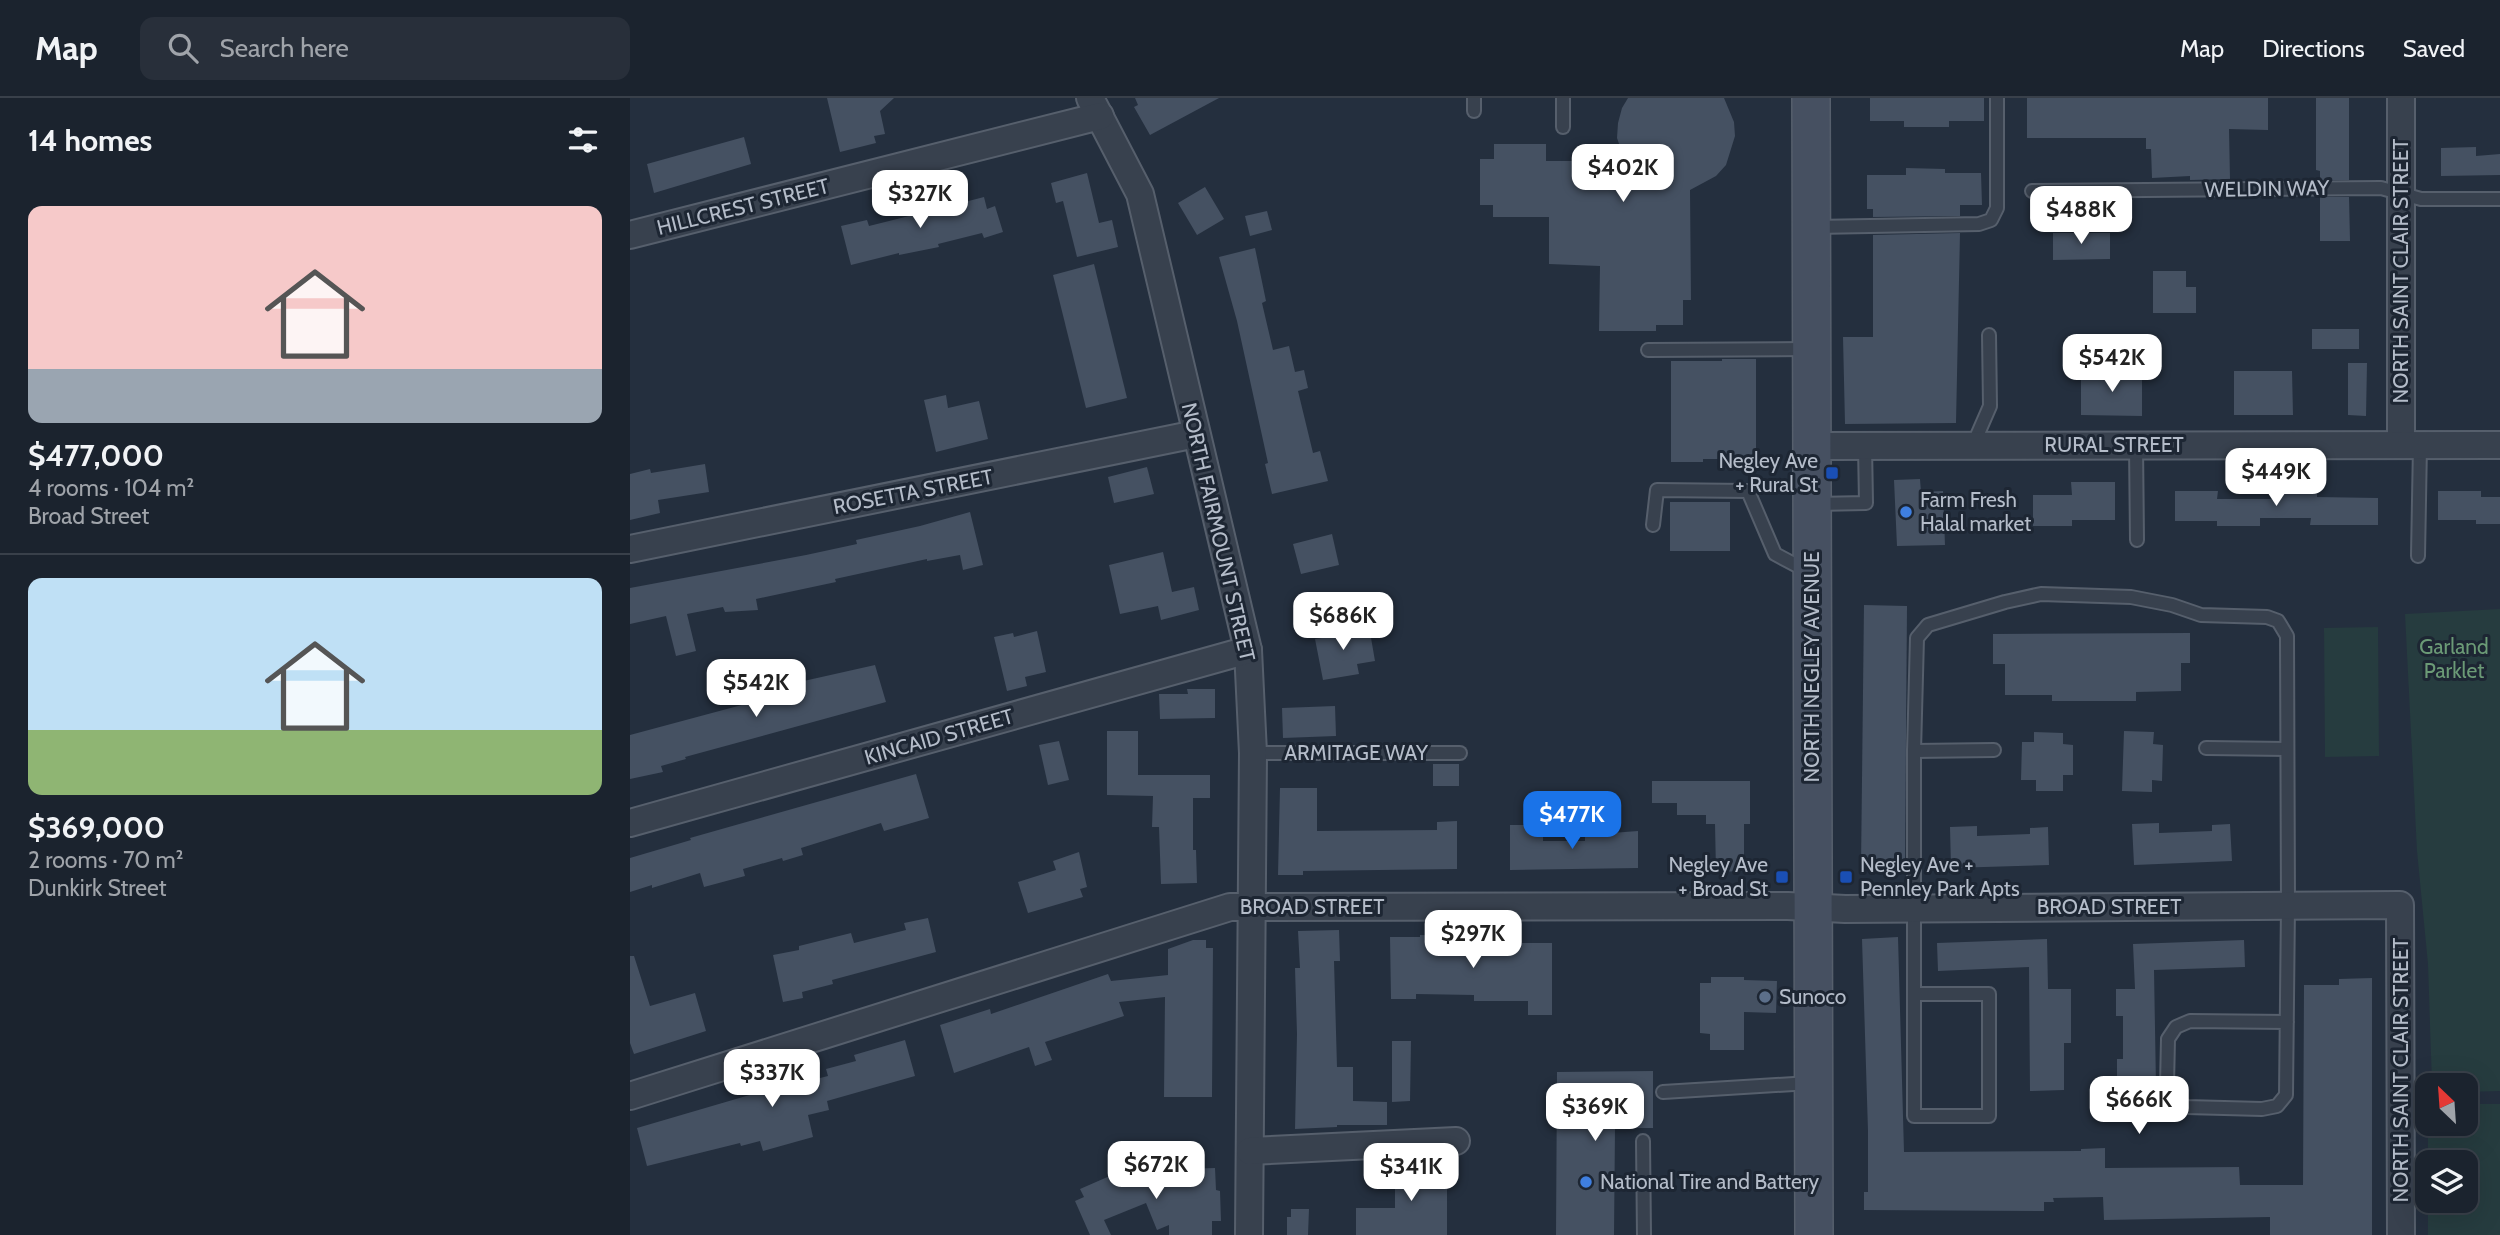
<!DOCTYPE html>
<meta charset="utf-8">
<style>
body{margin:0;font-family:Cabin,sans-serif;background:#282f3a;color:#f1f3f6;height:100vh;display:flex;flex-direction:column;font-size:26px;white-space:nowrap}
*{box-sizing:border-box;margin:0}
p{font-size:23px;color:#a0a4aa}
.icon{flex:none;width:38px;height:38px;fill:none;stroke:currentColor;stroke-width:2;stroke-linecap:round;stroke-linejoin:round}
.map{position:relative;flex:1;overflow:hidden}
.side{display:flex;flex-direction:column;background:#1b232e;width:630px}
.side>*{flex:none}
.needle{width:46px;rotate:335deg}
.tools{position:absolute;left:1785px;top:975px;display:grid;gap:14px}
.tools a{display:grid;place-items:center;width:63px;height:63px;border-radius:14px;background:#1b232e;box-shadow:0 7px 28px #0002,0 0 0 2px #39404a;font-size:35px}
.price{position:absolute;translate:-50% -60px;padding:0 16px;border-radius:14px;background:#fff;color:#222;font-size:23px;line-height:46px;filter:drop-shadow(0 2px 4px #0008)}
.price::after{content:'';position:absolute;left:50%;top:42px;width:21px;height:16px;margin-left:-10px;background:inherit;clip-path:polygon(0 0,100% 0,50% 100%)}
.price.current{background:#1a73e8;color:#fff}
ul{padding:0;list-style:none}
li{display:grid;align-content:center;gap:14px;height:371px;padding:0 28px}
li+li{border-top:2px solid #39404a}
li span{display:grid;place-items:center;height:217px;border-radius:14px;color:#555}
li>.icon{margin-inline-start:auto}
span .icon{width:126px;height:126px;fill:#fffc;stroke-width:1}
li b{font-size:30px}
h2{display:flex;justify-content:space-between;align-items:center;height:84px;padding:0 28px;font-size:30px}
header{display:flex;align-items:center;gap:42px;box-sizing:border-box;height:98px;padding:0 35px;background:#1b232e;border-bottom:2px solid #39404a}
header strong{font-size:33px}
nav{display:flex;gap:38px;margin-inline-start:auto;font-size:24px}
.search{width:490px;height:63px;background:#282f3a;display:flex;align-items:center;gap:18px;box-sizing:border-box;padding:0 24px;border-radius:14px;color:#a0a4aa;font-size:26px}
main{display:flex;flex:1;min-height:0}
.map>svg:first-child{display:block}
.green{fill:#263c3f}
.building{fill:#455162}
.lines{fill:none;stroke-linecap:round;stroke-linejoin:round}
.lane-casing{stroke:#565f6c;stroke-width:16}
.street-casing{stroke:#565f6c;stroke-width:30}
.secondary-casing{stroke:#565f6c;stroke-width:40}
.lane{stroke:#38414e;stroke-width:12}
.street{stroke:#38414e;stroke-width:26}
.secondary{stroke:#465061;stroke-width:37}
.transit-dot{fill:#1a4fb4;stroke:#1d2633;stroke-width:2.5}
.shop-dot{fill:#3f7fe0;stroke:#1d2633;stroke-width:2.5}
.service-dot{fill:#5c6f8a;stroke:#1d2633;stroke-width:2.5}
.labels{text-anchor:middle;stroke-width:6;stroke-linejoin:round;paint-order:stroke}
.street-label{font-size:21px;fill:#b4bcc9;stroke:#1d2633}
.poi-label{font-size:21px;fill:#b4bcc9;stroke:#1d2633;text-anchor:start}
.park-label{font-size:21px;fill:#6b9a76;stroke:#1d2633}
</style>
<header>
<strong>Map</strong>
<div class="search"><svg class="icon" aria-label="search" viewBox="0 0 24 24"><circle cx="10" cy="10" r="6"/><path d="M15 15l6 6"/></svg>Search here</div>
<nav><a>Map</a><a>Directions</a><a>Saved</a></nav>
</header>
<main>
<section class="side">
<h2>14 homes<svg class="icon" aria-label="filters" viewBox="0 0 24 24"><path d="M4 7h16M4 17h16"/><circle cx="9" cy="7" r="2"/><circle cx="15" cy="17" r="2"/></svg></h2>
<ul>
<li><span style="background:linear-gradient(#f6c9c9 75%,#9aa5b1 0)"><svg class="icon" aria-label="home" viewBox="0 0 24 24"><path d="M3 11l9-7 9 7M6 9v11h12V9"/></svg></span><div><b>$477,000</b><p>4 rooms · 104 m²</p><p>Broad Street</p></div></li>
<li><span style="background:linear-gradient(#bfe0f5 70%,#8fb573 0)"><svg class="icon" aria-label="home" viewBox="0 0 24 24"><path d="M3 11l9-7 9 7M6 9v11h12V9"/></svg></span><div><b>$369,000</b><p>2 rooms · 70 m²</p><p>Dunkirk Street</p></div></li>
</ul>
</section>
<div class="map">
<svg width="1870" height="1137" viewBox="0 0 1870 1137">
<rect width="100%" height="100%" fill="#242f3e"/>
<g class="green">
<polygon points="1870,511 1870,993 1836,994 1836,987 1802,987 1798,866 1787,753 1775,516"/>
<polygon points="1748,529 1749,658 1695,659 1694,530"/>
<polygon points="1836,1006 1870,1006 1870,1137 1798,1137 1798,1103 1836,1102 1836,1064 1798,1064 1798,1026 1836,1026"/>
</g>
<g class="building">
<polygon points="197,0 264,0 250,13 255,36 244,38 246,45 210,54"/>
<polygon points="505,0 589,0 520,37 504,9 508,7"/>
<polygon points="998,0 1094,0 1104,24 1105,38 1096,67 1086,78 1060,92 1061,202 1053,202 1053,227 1026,227 1026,233 969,233 970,168 919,166 919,119 863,119 863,107 850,107 850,61 864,61 864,46 916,46 916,63 995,63 987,40 988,25 992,10"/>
<polygon points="1240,0 1354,0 1354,23 1319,23 1319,29 1274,29 1274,23 1240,23"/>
<polygon points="1397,0 1638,0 1638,32 1599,31 1600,81 1560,82 1560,78 1522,80 1521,51 1516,51 1516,40 1397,40"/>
<polygon points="1686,0 1719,0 1719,82 1690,82 1690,73 1686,72"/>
<polygon points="114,39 121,66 24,95 17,66"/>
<polygon points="1846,49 1846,58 1870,56 1870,77 1811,78 1811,50"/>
<polygon points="1276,70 1315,71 1315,75 1351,75 1352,107 1330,107 1330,118 1243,119 1243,111 1237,111 1237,77 1276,77"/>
<polygon points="457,75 469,125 482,122 488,149 447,159 433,103 426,105 421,85"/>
<polygon points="575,89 594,121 567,137 548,105"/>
<polygon points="354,99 357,111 365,108 373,134 354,140 352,135 308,146 309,149 269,157 269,155 221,167 211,128 237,122 239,128 283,117 281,109 298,105 300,113"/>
<polygon points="1690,99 1719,99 1720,143 1690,143"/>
<polygon points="637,113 642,132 620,138 615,118"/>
<polygon points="1330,135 1326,325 1215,326 1213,239 1243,239 1243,137"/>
<polygon points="1423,135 1480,135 1480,161 1423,162"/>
<polygon points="625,150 636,203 632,205 643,252 659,248 665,274 674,272 678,290 668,293 683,355 690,353 698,383 642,396 635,366 638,365 607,223 589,159"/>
<polygon points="464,166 497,300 456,310 423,177"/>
<polygon points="1523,173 1556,173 1556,189 1566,189 1566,215 1523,215"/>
<rect x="1682" y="231" width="47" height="20"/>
<polygon points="1092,261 1126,261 1126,361 1073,361 1073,364 1041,364 1041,263 1092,263"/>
<polygon points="1718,265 1737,265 1736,318 1718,317"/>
<polygon points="1451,273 1512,274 1512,318 1451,317"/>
<polygon points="1604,273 1662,273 1663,317 1604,317"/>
<polygon points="316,297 318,310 349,303 358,341 306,354 294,302"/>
<polygon points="75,366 79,394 28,402 30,415 0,422 0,376 20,371 21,375"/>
<polygon points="517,369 524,396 484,405 478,379"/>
<polygon points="1290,381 1291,394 1313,393 1315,447 1267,448 1264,382"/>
<polygon points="1441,384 1485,384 1485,422 1442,422 1442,428 1403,428 1403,397 1442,397"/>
<polygon points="1644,389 1687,390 1687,399 1748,400 1748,427 1680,427 1681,420 1630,420 1630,428 1587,428 1587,423 1545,423 1545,393 1588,393 1587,401 1644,401"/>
<polygon points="1808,393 1851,393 1851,399 1870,399 1870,426 1846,426 1846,422 1808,422"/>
<rect x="1040" y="404" width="60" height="49"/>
<polygon points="340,414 353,467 333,472 330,457 297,463 297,461 205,481 206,484 126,501 128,512 95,514 93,509 57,516 66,553 46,558 36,518 0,526 0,490 176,457 227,446 226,442 290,428"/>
<polygon points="702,436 709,467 671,476 663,446"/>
<polygon points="533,454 542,494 564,489 569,512 531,522 528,508 490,516 479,467"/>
<polygon points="1234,507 1277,508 1275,770 1231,769"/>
<polygon points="719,525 722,538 740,534 745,563 727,566 729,576 693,582 685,541 699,539 698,528"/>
<polygon points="407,533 416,574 395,579 397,588 377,593 364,539 383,535 384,539"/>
<polygon points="1560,535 1560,565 1551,565 1551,593 1506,594 1506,603 1422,603 1422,597 1375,597 1375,566 1363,566 1363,536"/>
<polygon points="245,567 256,604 55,659 56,661 31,668 33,674 0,681 0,637 149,597 147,589"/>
<polygon points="557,591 585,591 585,620 530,621 529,596 558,596"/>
<polygon points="705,608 706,638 653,640 652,610"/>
<polygon points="477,633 508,633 508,677 580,677 580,700 563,700 563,752 566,752 567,785 531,786 529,729 522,729 523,698 477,697"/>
<polygon points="1494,633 1524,634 1523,646 1533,647 1532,683 1522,682 1522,694 1492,693"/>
<polygon points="1404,634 1433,635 1433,646 1443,647 1443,677 1433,677 1433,693 1406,693 1406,682 1391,682 1392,644 1404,644"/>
<polygon points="429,643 439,682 418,687 409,647"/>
<rect x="803" y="666" width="26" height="22"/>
<polygon points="286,676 299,720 254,733 251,725 171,750 173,757 153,763 152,760 113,771 115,778 74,789 70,775 22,790 22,787 0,794 0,760 61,742 60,740"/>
<polygon points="1022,683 1120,683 1120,726 1114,726 1114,773 1086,774 1085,726 1076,726 1076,717 1047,717 1047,705 1022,705"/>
<polygon points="650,690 687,690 687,733 807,732 807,724 827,723 827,771 673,773 673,777 648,777"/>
<polygon points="1529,725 1529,735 1582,733 1582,727 1600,726 1602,763 1504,767 1502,726"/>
<polygon points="880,727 913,727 913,743 955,743 955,737 1008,733 1008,770 880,772"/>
<polygon points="1347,728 1347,738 1400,736 1400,730 1418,729 1419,767 1321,770 1320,729"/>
<polygon points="449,754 457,789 450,791 453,799 398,815 388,784 426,772 423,763"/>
<polygon points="298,820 306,854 202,882 203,886 172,894 173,900 153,904 143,857 169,852 169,848 221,835 224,845 276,832 274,825"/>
<polygon points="709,832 710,863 704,863 707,969 723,969 723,1003 757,1004 757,1027 707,1027 707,1029 665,1031 667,936 665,870 670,870 668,833"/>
<polygon points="790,837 870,839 870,845 922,845 922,917 898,917 898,903 844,903 844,897 786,896 786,901 761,901 760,839 790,839"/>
<polygon points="1268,839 1274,1054 1451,1053 1451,1051 1475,1050 1475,1070 1609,1069 1610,1087 1673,1087 1674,887 1709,887 1709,881 1742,880 1742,1137 1640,1137 1640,1119 1474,1122 1473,1099 1423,1100 1424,1104 1414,1104 1414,1113 1234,1112 1234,1094 1238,1094 1238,1033 1232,841"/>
<polygon points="1417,841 1418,891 1441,891 1441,945 1434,945 1434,992 1400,993 1399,869 1308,873 1307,845"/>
<polygon points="563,842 576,842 576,850 583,850 582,999 534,999 535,899 489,904 494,918 415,944 422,962 405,968 399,949 324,975 310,927 360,911 361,916 478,876 481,883 538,877 538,851"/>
<polygon points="1614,842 1615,869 1524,872 1526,988 1487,988 1487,961 1493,961 1493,918 1486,918 1486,891 1505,891 1503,846"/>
<polygon points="0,858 4,858 20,908 65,895 76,933 4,956 0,945"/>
<polygon points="1081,879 1114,879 1114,882 1147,883 1146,915 1114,914 1114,952 1080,952 1080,936 1070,935 1070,885 1081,885"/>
<polygon points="275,942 285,978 197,1003 199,1012 178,1017 183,1039 133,1053 130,1043 111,1048 110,1045 17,1068 7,1030 123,996 120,986 160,977 162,987 198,978 196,971 226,963 224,957"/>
<polygon points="762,943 781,943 780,1003 762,1004"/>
<polygon points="1023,973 1023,1030 985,1030 984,1137 926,1137 927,974"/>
<polygon points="765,1064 817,1064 817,1137 726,1137 726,1110 765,1110"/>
<polygon points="585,1070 586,1092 590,1093 591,1123 582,1123 582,1137 539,1137 539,1127 527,1132 516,1105 474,1122 481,1137 460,1137 445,1103 454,1099 450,1091 482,1077 484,1082 521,1079 520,1072"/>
<polygon points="661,1111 679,1111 678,1137 657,1137 657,1119 661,1119"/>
</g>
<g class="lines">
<defs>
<g id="lane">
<polyline points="933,0 933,29"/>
<polyline points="844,13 844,0"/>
<polyline points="1402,93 1751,90 1791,101 1870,101"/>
<polyline points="1185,129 1349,126 1361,122 1367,110 1367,0"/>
<polyline points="1018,252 1178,251"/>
<polyline points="1343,347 1360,308 1359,237"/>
<polyline points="1506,347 1507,442"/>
<polyline points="1185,406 1236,405 1235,348"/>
<polyline points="1023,427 1027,392 1118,393 1145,456 1179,474"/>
<polyline points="1788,458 1790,347"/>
<polyline points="1576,650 1657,651"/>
<polyline points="1284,653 1364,652"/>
<polyline points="623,655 830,655"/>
<polyline points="1285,896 1359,896 1359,1018 1284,1018 1284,653 1287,540 1298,527 1375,504 1411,496 1501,499 1542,507 1571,517 1637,519 1648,523 1657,538 1658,807 1656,997 1647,1008 1632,1011 1556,1009 1544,1000 1537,987 1538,941 1546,929 1560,923 1657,924"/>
<polyline points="1033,994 1180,985"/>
<polyline points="1013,1043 1014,1137"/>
</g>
<g id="street">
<polyline points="460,0 510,96 618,552 623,655 619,1137"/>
<polyline points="0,137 470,18"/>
<polyline points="1771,347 1771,0"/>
<polyline points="1182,348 1870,347"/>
<polyline points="0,451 566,336"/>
<polyline points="0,725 618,552"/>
<polyline points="0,998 600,809 1158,808 1215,811 1770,807 1771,1137"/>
<polyline points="620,1053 826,1043"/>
</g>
<polyline id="secondary" points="1181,0 1184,1137"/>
</defs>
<use href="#lane" class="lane-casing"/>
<use href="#street" class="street-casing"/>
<use href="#secondary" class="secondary-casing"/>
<use href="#lane" class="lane"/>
<use href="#street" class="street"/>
<use href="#secondary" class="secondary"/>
</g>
<g class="transit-dot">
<rect x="1195" y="368" width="14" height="14" rx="3.5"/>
<rect x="1145" y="772" width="14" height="14" rx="3.5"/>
<rect x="1209" y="772" width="14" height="14" rx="3.5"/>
</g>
<g class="shop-dot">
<circle cx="1276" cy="414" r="7"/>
<circle cx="956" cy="1084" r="7"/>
</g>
<circle class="service-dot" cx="1135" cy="899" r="7"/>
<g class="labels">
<g class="street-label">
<text transform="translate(1637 91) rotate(-1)" y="7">WELDIN WAY</text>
<text transform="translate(113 109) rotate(-14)" y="7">HILLCREST STREET</text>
<text transform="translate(1771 173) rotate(-90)" y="7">NORTH SAINT CLAIR STREET</text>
<text x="1484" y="354">RURAL STREET</text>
<text transform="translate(283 394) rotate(-11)" y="7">ROSETTA STREET</text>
<text transform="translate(588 434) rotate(77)" y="7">NORTH FAIRMOUNT STREET</text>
<text transform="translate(1182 569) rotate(-90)" y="7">NORTH NEGLEY AVENUE</text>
<text transform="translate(309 639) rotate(-16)" y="7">KINCAID STREET</text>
<text x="726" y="662">ARMITAGE WAY</text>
<text x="682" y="816">BROAD STREET</text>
<text x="1479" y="816">BROAD STREET</text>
<text transform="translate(1771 972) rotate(-90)" y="7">NORTH SAINT CLAIR STREET</text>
</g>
<g class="poi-label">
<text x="1188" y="370" text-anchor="end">Negley Ave<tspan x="1188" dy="24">+ Rural St</tspan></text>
<text x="1290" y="409">Farm Fresh<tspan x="1290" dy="24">Halal market</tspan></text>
<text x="1138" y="774" text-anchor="end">Negley Ave<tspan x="1138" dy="24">+ Broad St</tspan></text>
<text x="1230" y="774">Negley Ave +<tspan x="1230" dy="24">Pennley Park Apts</tspan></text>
<text x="1149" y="906">Sunoco</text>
<text x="970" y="1091">National Tire and Battery</text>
</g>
<g class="park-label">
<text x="1824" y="556">Garland<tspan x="1824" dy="24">Parklet</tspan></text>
</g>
</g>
</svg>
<div class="tools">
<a><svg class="needle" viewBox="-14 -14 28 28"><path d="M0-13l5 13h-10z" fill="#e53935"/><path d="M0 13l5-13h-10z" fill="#a0a4aa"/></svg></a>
<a><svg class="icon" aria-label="layers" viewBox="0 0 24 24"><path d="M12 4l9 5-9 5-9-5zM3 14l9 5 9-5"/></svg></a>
</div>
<b class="price" style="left:993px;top:106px">$402K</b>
<b class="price" style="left:290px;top:132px">$327K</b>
<b class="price" style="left:1451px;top:148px">$488K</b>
<b class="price" style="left:1482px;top:296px">$542K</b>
<b class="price" style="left:1646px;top:410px">$449K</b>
<b class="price" style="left:713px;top:554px">$686K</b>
<b class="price" style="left:126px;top:621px">$542K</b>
<b class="price current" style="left:942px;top:753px">$477K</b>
<b class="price" style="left:843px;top:872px">$297K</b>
<b class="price" style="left:142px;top:1011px">$337K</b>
<b class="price" style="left:1509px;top:1038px">$666K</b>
<b class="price" style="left:965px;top:1045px">$369K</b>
<b class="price" style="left:526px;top:1103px">$672K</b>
<b class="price" style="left:781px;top:1105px">$341K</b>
</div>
</main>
